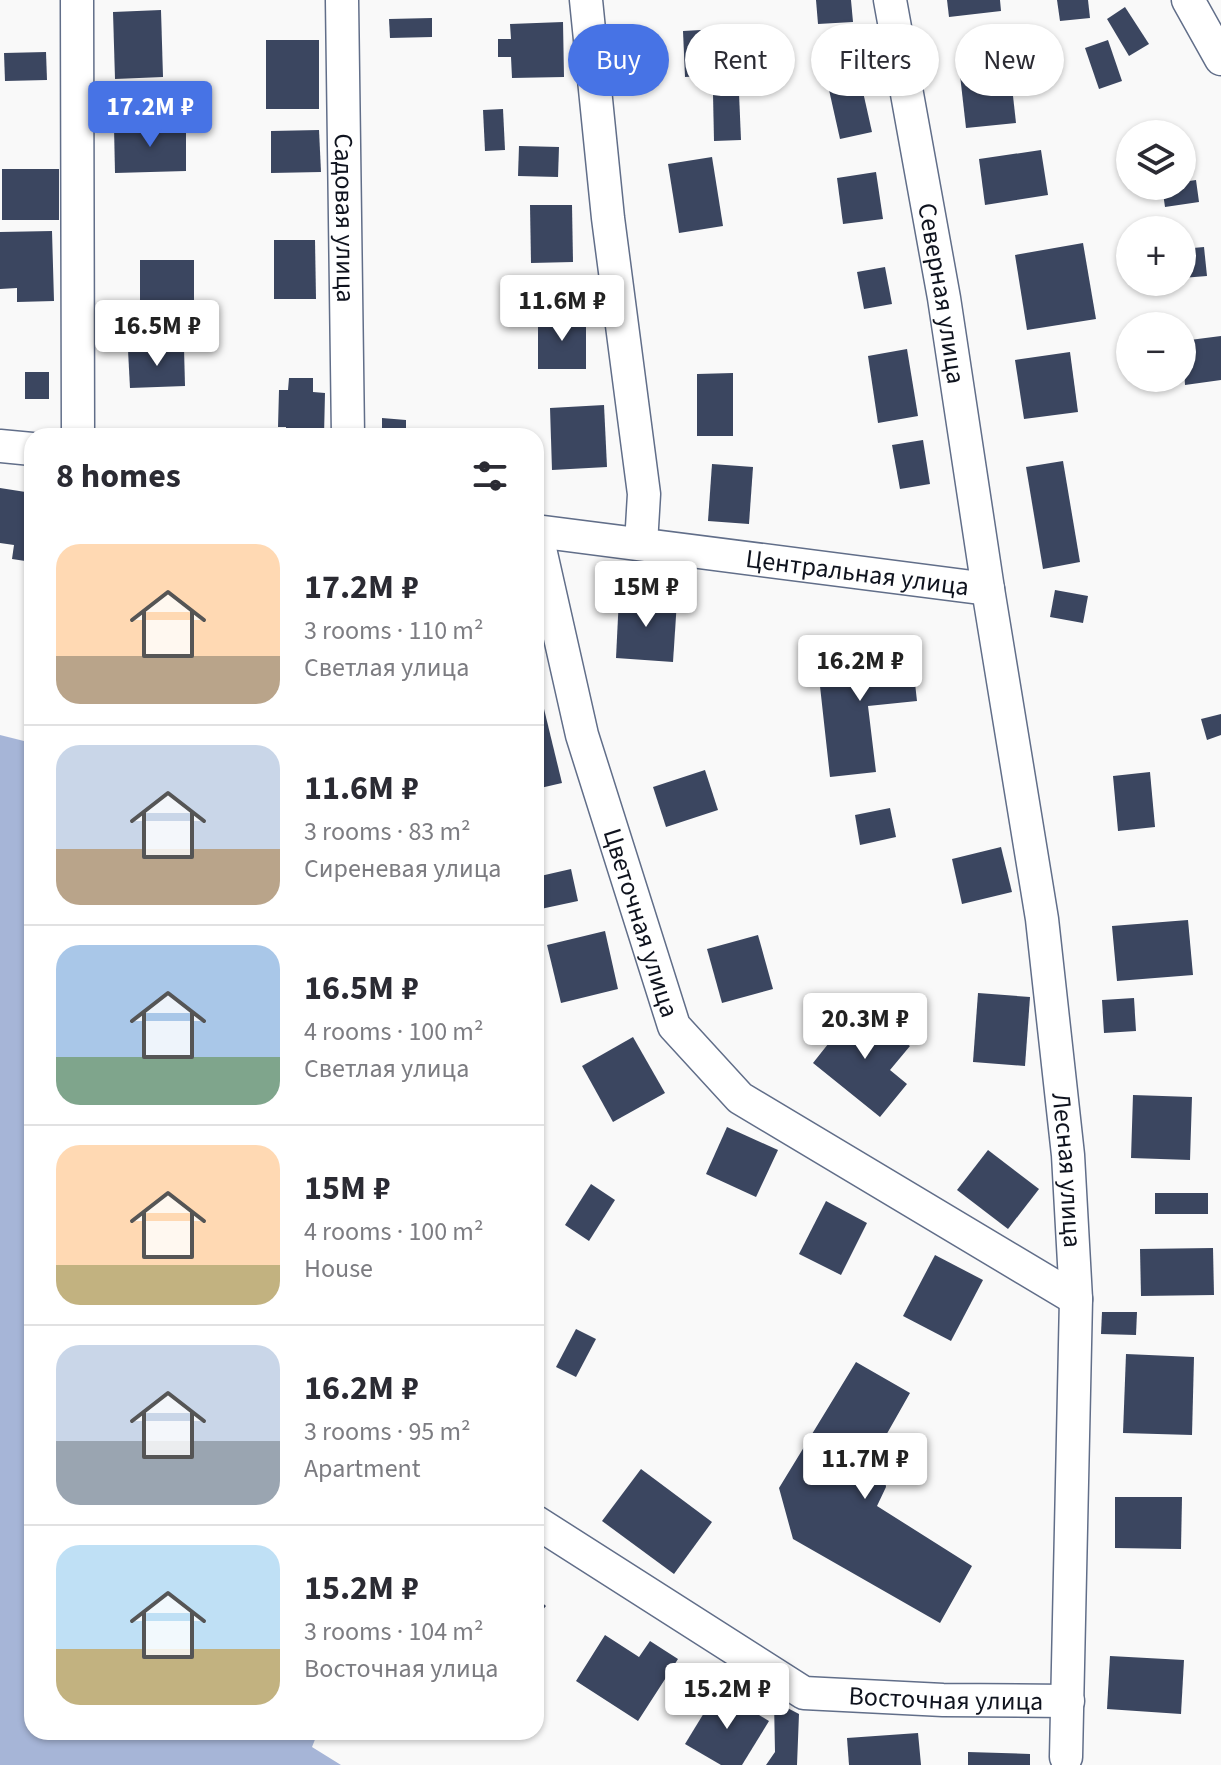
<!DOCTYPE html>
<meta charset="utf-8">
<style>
body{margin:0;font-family:"Source Sans 3",sans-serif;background:#f7f7f7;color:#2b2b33;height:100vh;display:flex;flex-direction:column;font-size:30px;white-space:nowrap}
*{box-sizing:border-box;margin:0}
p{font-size:26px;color:#7c7c81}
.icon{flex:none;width:44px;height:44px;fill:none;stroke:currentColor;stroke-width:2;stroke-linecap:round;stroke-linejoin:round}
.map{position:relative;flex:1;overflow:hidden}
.side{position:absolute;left:24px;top:428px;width:520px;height:1312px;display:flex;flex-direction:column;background:#fff;border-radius:24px;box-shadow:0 2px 6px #0004}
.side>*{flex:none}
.banner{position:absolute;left:568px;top:24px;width:532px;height:72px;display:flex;gap:16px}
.buttons{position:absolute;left:1116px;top:120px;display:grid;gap:16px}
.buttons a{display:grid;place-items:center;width:80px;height:80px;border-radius:50%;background:#fff;box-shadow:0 2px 6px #0004;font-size:40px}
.price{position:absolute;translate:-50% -68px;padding:0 18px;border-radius:8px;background:#fff;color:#222;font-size:26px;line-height:52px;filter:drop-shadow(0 2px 4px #0008)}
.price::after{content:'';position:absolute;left:50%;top:48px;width:24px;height:18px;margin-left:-12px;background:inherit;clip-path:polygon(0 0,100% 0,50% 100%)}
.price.on{background:#4773e5;color:#fff}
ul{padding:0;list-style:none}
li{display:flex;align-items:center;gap:24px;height:200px;padding:0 32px}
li+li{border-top:2px solid #e1e1e2}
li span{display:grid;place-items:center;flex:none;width:224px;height:160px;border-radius:24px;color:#555}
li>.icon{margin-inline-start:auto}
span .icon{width:96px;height:96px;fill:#fffc;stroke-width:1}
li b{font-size:34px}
h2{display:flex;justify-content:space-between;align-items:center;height:96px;padding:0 32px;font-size:34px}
.pill{padding:0 28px;border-radius:36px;background:#fff;box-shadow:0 2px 6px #0004;font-size:28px;line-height:72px}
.pill.on{background:#4773e5;color:#fff}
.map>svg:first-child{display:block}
.forest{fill:#a6b5d7}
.building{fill:#3b4660}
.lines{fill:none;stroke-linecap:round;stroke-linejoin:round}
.street-casing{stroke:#616e89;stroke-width:35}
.street{stroke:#fff;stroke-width:32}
.labels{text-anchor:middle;stroke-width:8;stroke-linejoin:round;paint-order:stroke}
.street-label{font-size:26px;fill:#0f131e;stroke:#fff}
</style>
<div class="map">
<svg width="1221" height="1765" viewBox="0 0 1221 1765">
<rect width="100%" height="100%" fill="#f9f9f9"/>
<polygon class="forest" points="0,735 32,743 32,1732 318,1732 312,1747 341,1765 0,1765"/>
<g class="building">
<polygon points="816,0 851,0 853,22 818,24"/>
<polygon points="947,0 1000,0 1001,11 949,17"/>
<polygon points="1057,0 1088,0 1090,18 1060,21"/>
<polygon points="1125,7 1149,44 1129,56 1107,19"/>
<polygon points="161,10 163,77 115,79 113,12"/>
<polygon points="432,18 432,37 390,38 389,19"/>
<polygon points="563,22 564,77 512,78 511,57 498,57 498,39 511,39 510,24"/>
<polygon points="736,28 739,74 685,77 683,31"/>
<rect x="266" y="40" width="53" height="69"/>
<polygon points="1108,40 1122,81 1099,89 1085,48"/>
<polygon points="46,52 47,80 5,81 4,53"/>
<polygon points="1010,69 1016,123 966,128 960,75"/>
<polygon points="859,74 872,132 840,139 827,81"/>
<polygon points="739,93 741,140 714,141 713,94"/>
<polygon points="503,109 505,150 485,151 483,110"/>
<polygon points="186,125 186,171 115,173 114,127"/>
<polygon points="319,130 321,172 271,173 271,131"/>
<polygon points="519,146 559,147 558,177 518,176"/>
<polygon points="1041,150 1048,195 985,205 979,159"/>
<polygon points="712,157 723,226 679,233 668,164"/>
<rect x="2" y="169" width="57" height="51"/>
<polygon points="876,172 883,219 843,224 837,178"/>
<polygon points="1196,180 1199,202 1165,207 1162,186 1182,186 1182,182"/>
<polygon points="530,205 572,205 573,262 531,263"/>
<polygon points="52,231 54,301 17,302 17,288 0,289 0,232"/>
<polygon points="274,240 315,240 316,299 274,299"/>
<polygon points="1083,243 1096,319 1027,330 1015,255"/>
<polygon points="1204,247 1207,276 1182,278 1182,249"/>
<rect x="140" y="260" width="54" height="51"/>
<polygon points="885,267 892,304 864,309 857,272"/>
<polygon points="538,317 586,318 586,369 538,369"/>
<polygon points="1221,336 1221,380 1185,385 1182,341"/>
<polygon points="184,348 185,386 130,388 128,350"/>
<polygon points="907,349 918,416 878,423 868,356"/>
<polygon points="1070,352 1078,412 1024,419 1015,360"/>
<rect x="25" y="372" width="24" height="27"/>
<polygon points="733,373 733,436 697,436 697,374"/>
<polygon points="289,378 313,378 313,392 325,393 324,436 286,436 286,427 278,427 279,390 288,390"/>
<polygon points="604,405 607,467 552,470 550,408"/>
<polygon points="382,418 406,420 406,436 382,436"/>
<polygon points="923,440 930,484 900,489 892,445"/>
<polygon points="1063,461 1080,562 1043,569 1026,467"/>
<polygon points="712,464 753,467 749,524 708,521"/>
<polygon points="0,488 32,493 32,562 12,559 14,545 0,543"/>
<polygon points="1055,590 1088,596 1083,623 1050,617"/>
<polygon points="619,597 677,601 673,662 616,658"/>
<polygon points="911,648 917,701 868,706 876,772 830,777 817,659"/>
<polygon points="537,680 562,783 536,789 536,681"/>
<polygon points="1221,714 1221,735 1207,740 1201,719"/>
<polygon points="705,770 718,810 666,827 653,787"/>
<polygon points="1150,772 1155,827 1118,831 1113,776"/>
<polygon points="890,808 896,837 860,845 855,815"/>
<polygon points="1001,847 1012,892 962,904 952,859"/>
<polygon points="571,869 578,901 536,910 536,877"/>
<polygon points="1188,920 1193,975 1117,981 1112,926"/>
<polygon points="605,931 618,989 561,1003 547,945"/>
<polygon points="758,935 773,989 722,1003 707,949"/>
<polygon points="978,993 1030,997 1025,1066 973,1062"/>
<polygon points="1134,998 1136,1031 1104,1033 1102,1000"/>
<polygon points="859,1005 910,1046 890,1070 907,1084 880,1117 813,1063"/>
<polygon points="633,1037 665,1093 613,1122 582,1066"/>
<polygon points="1133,1095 1192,1097 1190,1160 1131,1158"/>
<polygon points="727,1127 778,1150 756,1197 706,1174"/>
<polygon points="988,1150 1039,1189 1008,1229 957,1190"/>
<polygon points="591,1184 615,1200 589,1241 565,1225"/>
<rect x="1155" y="1193" width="53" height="21"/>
<polygon points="826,1201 867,1223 841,1275 799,1254"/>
<polygon points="1213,1248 1214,1295 1141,1296 1140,1249"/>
<polygon points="935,1255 983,1280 951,1341 903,1316"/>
<polygon points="1102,1312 1137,1312 1136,1335 1101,1334"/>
<polygon points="576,1329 596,1339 576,1377 556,1367"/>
<polygon points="1126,1354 1194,1357 1192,1435 1123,1433"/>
<polygon points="856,1362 910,1393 872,1460 884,1470 886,1487 877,1506 972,1566 940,1623 793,1539 779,1488"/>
<polygon points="641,1469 712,1522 674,1574 602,1521"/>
<polygon points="1115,1497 1182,1497 1181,1549 1115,1548"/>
<polygon points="536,1597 546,1606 536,1618"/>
<polygon points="605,1635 639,1657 650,1641 678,1659 638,1721 576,1681"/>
<polygon points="1110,1656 1184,1660 1181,1714 1107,1709"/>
<polygon points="718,1690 769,1721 742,1765 721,1765 685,1744"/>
<polygon points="774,1701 799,1714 797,1765 766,1765 775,1752"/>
<polygon points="918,1733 921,1765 849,1765 847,1738"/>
<polygon points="968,1752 1030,1754 1030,1765 968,1765"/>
</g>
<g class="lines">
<defs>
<g id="street">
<polyline points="77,0 78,436"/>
<path id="s1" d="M342 0 348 436"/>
<polyline points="586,0 608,218 644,494 641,544"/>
<path id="s2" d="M890 0 944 298 988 589 1042 919 1068 1155 1076 1299 1066 1757"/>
<polyline points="1188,0 1221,59"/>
<polyline points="0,446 32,449"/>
<path id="s3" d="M536 531 582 735 674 1026 740 1098 1076 1299"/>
<path id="s4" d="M536 531 988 589"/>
<path id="s5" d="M536 1522 804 1693 943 1700 1068 1701"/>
</g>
</defs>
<use href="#street" class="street-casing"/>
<use href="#street" class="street"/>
</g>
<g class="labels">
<g class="street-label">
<text dy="9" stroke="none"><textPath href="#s1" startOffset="218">Садовая улица</textPath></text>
<text dy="9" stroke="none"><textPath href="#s2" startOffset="298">Северная улица</textPath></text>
<text dy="9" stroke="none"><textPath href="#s4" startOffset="324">Центральная улица</textPath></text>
<text dy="9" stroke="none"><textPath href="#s3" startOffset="406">Цветочная улица</textPath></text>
<text dy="9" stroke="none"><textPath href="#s2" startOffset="1184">Лесная улица</textPath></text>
<text dy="9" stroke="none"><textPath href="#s5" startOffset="460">Восточная улица</textPath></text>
</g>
</g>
</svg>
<div class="buttons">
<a><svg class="icon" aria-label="layers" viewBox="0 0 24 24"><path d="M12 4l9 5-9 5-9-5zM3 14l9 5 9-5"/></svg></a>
<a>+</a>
<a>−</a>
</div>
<b class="price on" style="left:150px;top:149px">17.2M ₽</b>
<b class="price" style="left:562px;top:343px">11.6M ₽</b>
<b class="price" style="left:157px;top:368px">16.5M ₽</b>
<b class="price" style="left:646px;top:629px">15M ₽</b>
<b class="price" style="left:860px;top:703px">16.2M ₽</b>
<b class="price" style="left:865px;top:1061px">20.3M ₽</b>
<b class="price" style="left:865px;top:1501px">11.7M ₽</b>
<b class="price" style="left:727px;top:1731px">15.2M ₽</b>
<div class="banner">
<a class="pill on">Buy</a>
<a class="pill">Rent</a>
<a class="pill">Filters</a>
<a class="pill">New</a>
</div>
<section class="side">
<h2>8 homes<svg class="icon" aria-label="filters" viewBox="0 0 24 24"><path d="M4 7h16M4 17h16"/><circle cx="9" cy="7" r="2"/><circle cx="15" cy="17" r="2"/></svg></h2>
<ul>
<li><span style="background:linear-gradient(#ffd9b3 70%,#b9a48a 0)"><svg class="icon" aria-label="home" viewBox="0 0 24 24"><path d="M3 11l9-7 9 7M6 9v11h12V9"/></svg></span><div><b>17.2M ₽</b><p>3 rooms · 110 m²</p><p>Светлая улица</p></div></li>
<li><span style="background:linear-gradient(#c9d6e8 65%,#b9a48a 0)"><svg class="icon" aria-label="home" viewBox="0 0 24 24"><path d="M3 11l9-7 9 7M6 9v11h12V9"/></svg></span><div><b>11.6M ₽</b><p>3 rooms · 83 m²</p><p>Сиреневая улица</p></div></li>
<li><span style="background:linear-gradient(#a9c7e8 70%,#7fa58c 0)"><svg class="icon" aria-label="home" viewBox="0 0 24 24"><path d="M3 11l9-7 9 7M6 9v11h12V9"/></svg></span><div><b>16.5M ₽</b><p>4 rooms · 100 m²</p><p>Светлая улица</p></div></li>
<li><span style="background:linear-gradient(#ffd9b3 75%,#c2b280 0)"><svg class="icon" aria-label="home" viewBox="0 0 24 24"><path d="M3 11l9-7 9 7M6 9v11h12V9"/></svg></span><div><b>15M ₽</b><p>4 rooms · 100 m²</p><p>House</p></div></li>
<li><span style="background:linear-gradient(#c9d6e8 60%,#9aa5b1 0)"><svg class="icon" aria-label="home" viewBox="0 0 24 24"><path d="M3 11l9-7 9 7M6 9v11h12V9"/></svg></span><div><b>16.2M ₽</b><p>3 rooms · 95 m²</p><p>Apartment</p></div></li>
<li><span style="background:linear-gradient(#bfe0f5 65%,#c2b280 0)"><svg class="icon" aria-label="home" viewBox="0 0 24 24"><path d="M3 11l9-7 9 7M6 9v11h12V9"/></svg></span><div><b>15.2M ₽</b><p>3 rooms · 104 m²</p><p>Восточная улица</p></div></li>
</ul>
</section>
</div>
